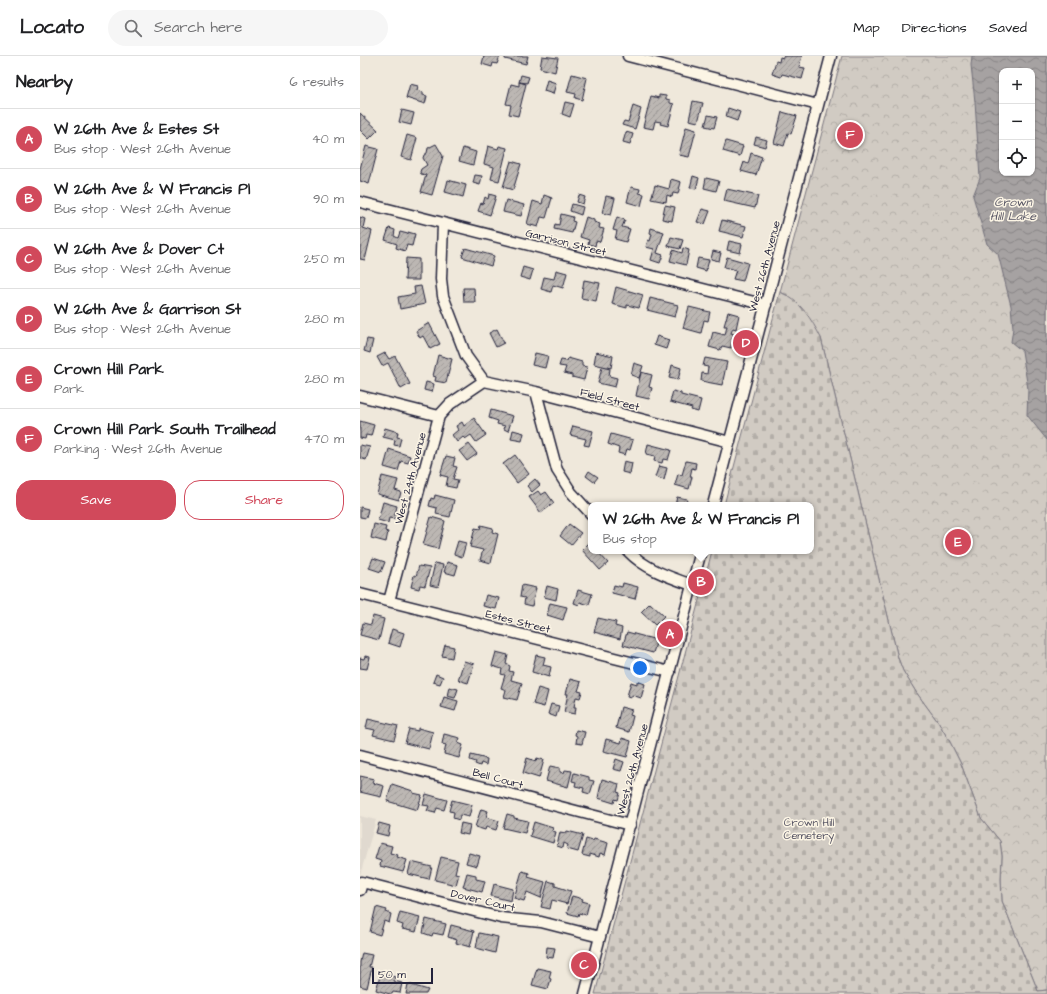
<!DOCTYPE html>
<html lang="en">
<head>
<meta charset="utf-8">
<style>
  :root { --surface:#fff; --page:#f6f6f6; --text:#202124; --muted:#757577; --line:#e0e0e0; --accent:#d1495b }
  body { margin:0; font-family:"Architects Daughter",sans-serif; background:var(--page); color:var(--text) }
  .controls { position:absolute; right:12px; top:12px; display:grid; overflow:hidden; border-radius:8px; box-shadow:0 1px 3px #0004 }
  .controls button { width:36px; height:36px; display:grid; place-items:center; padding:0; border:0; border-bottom:1px solid var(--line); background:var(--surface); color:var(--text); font:20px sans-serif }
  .scale { position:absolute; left:12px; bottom:10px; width:61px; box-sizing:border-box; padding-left:4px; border:2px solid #22223b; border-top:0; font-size:11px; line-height:14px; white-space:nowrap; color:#22223b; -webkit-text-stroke:3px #fcf5e5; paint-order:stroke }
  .you { position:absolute; left:280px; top:612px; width:14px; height:14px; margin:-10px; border:3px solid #fff; border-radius:50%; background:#1a73e8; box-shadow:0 0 0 6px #1a73e833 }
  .badge { display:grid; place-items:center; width:26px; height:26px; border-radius:50%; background:var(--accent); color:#fff; font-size:13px; font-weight:700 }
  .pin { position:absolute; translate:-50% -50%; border:2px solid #fff; box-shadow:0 1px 4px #0006 }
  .popup { position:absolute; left:228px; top:446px; width:226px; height:52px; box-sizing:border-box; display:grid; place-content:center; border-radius:8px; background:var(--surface); filter:drop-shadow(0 1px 3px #0005); font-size:13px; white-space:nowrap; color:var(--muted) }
  .popup b { font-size:15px; color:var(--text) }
  .popup::after { content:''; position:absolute; left:50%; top:100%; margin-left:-8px; border:8px solid transparent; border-top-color:var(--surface) }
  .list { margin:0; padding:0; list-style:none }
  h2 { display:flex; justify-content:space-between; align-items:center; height:52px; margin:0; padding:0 16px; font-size:17px }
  h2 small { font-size:13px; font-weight:400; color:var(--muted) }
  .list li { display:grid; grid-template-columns:26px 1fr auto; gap:12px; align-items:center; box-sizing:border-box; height:60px; padding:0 16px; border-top:1px solid var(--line) }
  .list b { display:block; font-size:15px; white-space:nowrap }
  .list p { margin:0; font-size:13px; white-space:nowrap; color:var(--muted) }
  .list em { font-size:13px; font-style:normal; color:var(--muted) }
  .actions { display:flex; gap:8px; padding:12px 16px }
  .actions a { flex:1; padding:9px 0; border:1px solid var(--accent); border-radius:16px; text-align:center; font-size:14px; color:var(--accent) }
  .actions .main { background:var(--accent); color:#fff }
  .icon { flex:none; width:22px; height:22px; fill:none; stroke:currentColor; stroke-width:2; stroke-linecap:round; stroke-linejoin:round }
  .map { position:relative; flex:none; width:687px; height:938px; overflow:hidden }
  header { display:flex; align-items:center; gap:24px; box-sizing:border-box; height:56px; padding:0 20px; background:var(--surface); border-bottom:1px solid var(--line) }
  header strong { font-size:19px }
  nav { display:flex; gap:22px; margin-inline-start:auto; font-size:14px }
  .search { width:280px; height:36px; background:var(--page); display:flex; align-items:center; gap:10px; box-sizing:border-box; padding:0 14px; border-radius:22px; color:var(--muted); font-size:15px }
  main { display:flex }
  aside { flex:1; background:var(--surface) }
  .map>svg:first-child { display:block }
  .built { fill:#e0d9cf }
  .forest { fill:url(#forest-crowns); stroke:#7a767f; fill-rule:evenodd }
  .cemetery { fill:url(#cemetery-stones); stroke:#7a767f }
  .water { fill:url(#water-waves); stroke:#716f79; fill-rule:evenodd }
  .building { fill:url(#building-hatch); stroke:#22223b }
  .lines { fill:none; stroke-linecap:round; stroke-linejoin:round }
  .minor-casing { stroke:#22223b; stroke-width:13 }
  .minor { stroke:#fcf5e5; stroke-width:10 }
  .labels { text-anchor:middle; stroke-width:3; stroke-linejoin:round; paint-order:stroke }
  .street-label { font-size:11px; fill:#22223b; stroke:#fcf5e5 }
  .park-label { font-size:11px; fill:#575564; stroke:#fcf5e5 }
  .water-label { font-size:12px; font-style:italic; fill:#575564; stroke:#fcf5e5 }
</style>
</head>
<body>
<header>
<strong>Locato</strong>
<div class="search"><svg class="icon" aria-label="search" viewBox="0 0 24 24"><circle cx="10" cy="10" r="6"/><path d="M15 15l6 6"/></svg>Search here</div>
<nav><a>Map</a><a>Directions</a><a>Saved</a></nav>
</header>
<main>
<aside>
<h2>Nearby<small>6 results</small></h2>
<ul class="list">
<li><span class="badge">A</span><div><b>W 26th Ave &amp; Estes St</b><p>Bus stop · West 26th Avenue</p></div><em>40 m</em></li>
<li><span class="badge">B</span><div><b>W 26th Ave &amp; W Francis Pl</b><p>Bus stop · West 26th Avenue</p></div><em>90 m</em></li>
<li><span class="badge">C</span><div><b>W 26th Ave &amp; Dover Ct</b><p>Bus stop · West 26th Avenue</p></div><em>250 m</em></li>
<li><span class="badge">D</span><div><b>W 26th Ave &amp; Garrison St</b><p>Bus stop · West 26th Avenue</p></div><em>280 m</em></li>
<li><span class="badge">E</span><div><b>Crown Hill Park</b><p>Park</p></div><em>280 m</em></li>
<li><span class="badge">F</span><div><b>Crown Hill Park South Trailhead</b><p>Parking · West 26th Avenue</p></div><em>470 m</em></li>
</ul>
<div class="actions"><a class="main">Save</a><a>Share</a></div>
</aside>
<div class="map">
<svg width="687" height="938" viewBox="0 0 687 938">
  <defs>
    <pattern id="forest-crowns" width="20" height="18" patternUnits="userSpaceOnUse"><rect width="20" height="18" fill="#d1cbc3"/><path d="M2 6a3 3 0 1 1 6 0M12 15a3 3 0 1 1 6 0" fill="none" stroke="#b3aea8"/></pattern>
    <pattern id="cemetery-stones" width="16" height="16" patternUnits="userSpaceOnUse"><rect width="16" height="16" fill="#d1cbc3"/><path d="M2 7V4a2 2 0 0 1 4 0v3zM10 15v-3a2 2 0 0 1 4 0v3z" fill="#b3aea8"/></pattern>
    <pattern id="water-waves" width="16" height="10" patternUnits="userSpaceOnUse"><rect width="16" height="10" fill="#a6a2a2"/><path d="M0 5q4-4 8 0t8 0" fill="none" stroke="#878485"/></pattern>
    <pattern id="building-hatch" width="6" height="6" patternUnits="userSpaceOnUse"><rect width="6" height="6" fill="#bcb7b3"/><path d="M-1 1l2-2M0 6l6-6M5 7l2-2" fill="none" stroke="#a19d9b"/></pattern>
  </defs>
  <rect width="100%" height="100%" fill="#efe8db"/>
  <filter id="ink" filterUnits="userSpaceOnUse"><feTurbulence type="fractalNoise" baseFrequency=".025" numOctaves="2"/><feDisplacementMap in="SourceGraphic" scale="8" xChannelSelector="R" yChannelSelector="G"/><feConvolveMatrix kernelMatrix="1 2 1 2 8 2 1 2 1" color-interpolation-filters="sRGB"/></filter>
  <g filter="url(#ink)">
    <path class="built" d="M0,760L16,764L0,819Z"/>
    <path class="forest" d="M482,0H687V934L678,935L642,845L641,823L642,800L640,785L621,762L601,708L590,686L578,666L556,636L543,615L538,602L461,282L427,239L420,236ZM642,15H672V117H642Z"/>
    <path class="cemetery" d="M420,236C440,244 452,264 461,282L538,602L543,615L556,636L578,666L590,686L601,708L621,762L640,785L642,800L641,823L642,845L678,935L687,934V938H235L352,495H451V449H364Z"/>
    <path class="water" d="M612,0H687V384L667,359L668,333L662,295L651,286L653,272L651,250L638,198L627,188L613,140L620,122L615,46L611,9ZM642,15H672V117H642Z"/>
    <path class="building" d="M124,0H140L137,8L133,7L132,11L122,8Z
      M145,0H168L166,8L145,3Z
      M182,0L198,2L195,16L180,12Z
      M423,0H442L439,11L445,12L442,23L422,18L421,21L412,18L416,5L419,6L420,1L423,2Z
      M212,18L227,22L222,44L215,42L216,38L207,36Z
      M161,19L169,21L167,27L159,26Z
      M187,24L196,27L193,38L184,35Z
      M159,26L166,28L158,60L149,58L151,49L146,48L151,28L159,30Z
      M50,28L58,30L57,34L63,36V39L67,40L65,48L46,42Z
      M299,39L306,40V43L310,44V47L314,48L308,70L300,68L301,66L295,65L293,73L283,71L291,40L299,42Z
      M333,45L343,47L338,66L329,64Z
      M205,46L214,48L210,61L202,58Z
      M273,50L281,53L275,73L262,69L264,65L268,66Z
      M368,52L380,56L377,65L366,61Z
      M42,54L54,57L51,69L39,66Z
      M422,56L437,60L431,78L428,77L424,90L414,87Z
      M0,57L18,74L9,83L0,74Z
      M348,59L357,61L354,72L345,70Z
      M326,71L336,74L329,101L319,99Z
      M266,76L273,78L270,88L263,86Z
      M47,79L57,82L51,104L41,101Z
      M396,81L407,84L405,91L394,88Z
      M366,85L383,90L380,100L363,95Z
      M76,88L83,100L72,139L61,136L66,119L61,118L60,116L61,113L67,109L63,102L64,99L67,97L68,92Z
      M6,90L18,93L9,128L0,125V113Z
      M128,90L138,93L139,90L147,92L139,125L131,123L134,111L124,108Z
      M103,92L116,96L113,109L99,105Z
      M391,97L402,101L396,119L381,115L384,106L388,108Z
      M151,105L161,108L153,134L143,131Z
      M115,119L122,120L120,129L113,127Z
      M333,120L339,122L336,133L330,132Z
      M346,122L359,125L356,135L344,132Z
      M311,123L321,126L318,138L313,137L312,141L307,139L306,146L291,143L295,129L309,133Z
      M88,124L106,129L103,141L85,136Z
      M271,131L280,133L279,137L284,138L281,150L267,146Z
      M367,133L398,140L395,152L364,145Z
      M129,138L136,140L130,159L118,155L121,147L123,148L125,141L128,143Z
      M184,139L192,142L186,162L181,161L178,171L167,168L173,145L182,148Z
      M219,139L225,141L223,148L217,146Z
      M246,140L255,142L251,159L242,157Z
      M146,144L164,149L161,160L143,156Z
      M212,148L223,151L221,159L210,155Z
      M305,149L315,151L312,165L302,163Z
      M342,153L350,155L345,168L337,166Z
      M201,158L213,161L212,165L215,166L212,177L194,173L195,168L199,169Z
      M0,161L5,163L3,172L12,175L5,204L0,203Z
      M226,161L234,164V166L240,168L239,172L244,173L240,186L236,185L235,190L228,188L229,184L220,181Z
      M257,161L265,164L262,171L270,173L266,186L255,183L257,175L253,174Z
      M362,164L386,170L383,181L359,175Z
      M29,172L35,174L34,180L38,182L40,176L48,178V176L55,178L52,190L47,189L45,195L36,192L37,188L25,184Z
      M291,172L304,176L297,197L303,199L300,207L291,204L294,193L286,191L288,184L290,185L292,178L290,177Z
      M311,181L323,184L320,193L308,190Z
      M369,185L382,188L380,197L367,194Z
      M105,192L134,200L131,210L102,201Z
      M323,192L329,194L326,209L310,205L313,194L322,197Z
      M353,195L361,197L359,205L351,203Z
      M367,201L388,207L383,225L373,223L376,214L364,211Z
      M46,202L59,203V224H45Z
      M338,202L349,204L346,215L336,212Z
      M163,211L173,214L170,224L160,221Z
      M196,214L207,217L203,232L193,229L191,236L181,233L184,221L194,223Z
      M224,224L240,227L236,245L221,242Z
      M61,230L65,248L40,253L38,241L55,238L54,231Z
      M256,231L283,239L279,252L267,249V252L252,248Z
      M103,232H114L115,246H104Z
      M290,242L318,249L315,261L287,254Z
      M329,251L350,256L348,265L344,264L341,277L323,272Z
      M368,256L379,259L376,273L373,272L371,277L374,278L371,292L362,290L360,294L349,291L353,276L365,279L367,270H364Z
      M69,267L80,288L70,293L63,280L60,282L56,275Z
      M137,273L144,287L136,291L129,277Z
      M297,280L309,284L306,293L294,289Z
      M7,283L13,284L10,297L4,295Z
      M236,296L253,300L251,312L234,308Z
      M25,297L29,303L35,300L50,328L41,333L28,307L22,310L17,301Z
      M175,297L188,300L185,312L172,309Z
      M78,299L92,303L86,327L75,325L76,321L73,320Z
      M208,302L222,306V310L227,311L224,324L212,321V319L204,317L206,311L199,310L201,304L207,305Z
      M345,302L367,306L362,329L341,325L342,317L347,318L348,311L343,310Z
      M274,307L283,310L279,322L271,319Z
      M312,309L321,312L318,324L309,322Z
      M242,311L250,313L249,320L257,322L255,331L238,327Z
      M281,316L292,319L289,331L292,332L289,343L276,340Z
      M66,326L74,328L72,336L64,334Z
      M313,335L321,337V339L341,344L338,356L331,354L332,352L310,346Z
      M131,354L153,360L148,375L144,373L145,370L137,368L138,365L129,362Z
      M114,362L126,379L116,386L111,379L105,383L103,381L97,386L92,379L98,374L96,370L102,366L104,370Z
      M0,365L14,369L11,380L6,379L5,383L0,382Z
      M213,370L233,375L229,390L224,389L226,383L210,379Z
      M25,372L38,376L37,381L41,382L39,390L34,389L35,384L23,381Z
      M153,374L164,377L162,385L151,383Z
      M251,378L273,384L270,394L267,393L265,399L258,397L259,392L248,388Z
      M109,388L117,398L107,405L99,395Z
      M288,388L311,394L308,404L303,403L302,407L294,405L295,400L286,398Z
      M0,389L10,391L6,404L0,402Z
      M29,393L50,400L48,407L41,405L38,415L24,411Z
      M155,399L169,418L157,427L143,408Z
      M86,400L95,402L93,410L97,411L93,423L98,424L96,432L86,430L88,421L80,419Z
      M264,405L272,407L270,418L262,416Z
      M326,405L336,407L335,413L332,412L330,421H332L329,433L315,429L318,418L322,419Z
      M299,410L307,412L304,424L295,421Z
      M229,415L238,421L234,426L226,420Z
      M22,420L38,424L35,434L41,436L39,444L17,438Z
      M175,423L180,429L172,436L167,430Z
      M178,435L181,439L186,436L194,447L181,457L169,441Z
      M75,439L94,444L90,461L76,458L77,452L69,450L71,442L74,443Z
      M317,441L327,443L326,449H315Z
      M23,446L37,450L34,463L29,462L28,467L18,464Z
      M0,451L8,453L6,462L0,461Z
      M71,461L85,465L78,493L63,489Z
      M14,468L26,471L25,475L28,476L26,486L11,482Z
      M209,468L221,477L211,489L200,480Z
      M121,469L133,472L132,476L138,478L131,507L120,504L123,494L110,491L115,472L120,473Z
      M98,485L106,487L102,501L94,498Z
      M231,485V495H237L248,507L240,514L222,494Z
      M13,502L25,506L21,516L9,512Z
      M87,506L98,509L95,519L84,516Z
      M75,507L83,509L78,531L70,529Z
      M59,510L70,512L65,530L60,529L59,533L51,531L54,519L56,520Z
      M263,527L278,531L275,543L252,537L254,529L262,531Z
      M162,529L176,532L172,550L164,548L165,542L160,541Z
      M187,530L198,533L196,544L184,541Z
      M218,534L232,538L229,549L220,546L219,549L214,547Z
      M126,539L139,542L136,553L123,550Z
      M190,547L207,551L203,564L187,559Z
      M290,547L304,560L295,569L281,556Z
      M13,560L24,563L19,584L0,579L3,567L11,569Z
      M238,562L256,566L255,570L262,572L260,583L234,576Z
      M32,573L44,577L40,591L28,587Z
      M267,576L297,584L293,597L263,589Z
      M85,589L94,591L92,602L82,600Z
      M136,596L148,599L146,608L150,610L149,615L153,616L151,624L162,627L157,644L144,641L146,634L141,632L145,619L141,618L142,613L132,610Z
      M176,599L185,601L183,609L191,611L189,621L172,616Z
      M5,600L10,601L7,613L0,612V602L4,603Z
      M104,605L114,608L108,627L98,624Z
      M76,618L83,621L80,628L73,626Z
      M210,623L221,626L218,635L222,636L220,642L216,641L214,651H216L215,658L204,656L208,638H206Z
      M277,625L285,628L281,642L272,639V641L267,640L271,626L277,628Z
      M89,631L98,633L95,642L87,640Z
      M178,632L188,635L184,651L173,648Z
      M84,641L98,645L95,655L81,651Z
      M191,648L199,650L196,661L188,658Z
      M261,651L272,654L270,659L273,660L269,676L256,672Z
      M8,663L38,670L34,684L13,679L15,674L6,672Z
      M58,672L73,676L69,693L45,687L49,673L58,675Z
      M216,674L225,676L222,688L216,687L217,680L215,679Z
      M84,678L100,682L98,687L103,689L99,702L84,698L86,689L82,688Z
      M262,682L271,685L267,701L243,695L246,683L261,687Z
      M111,699L127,703L126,709L121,707L120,710L115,708L116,706L110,704Z
      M167,702L176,705L177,702L184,704L179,722L163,717Z
      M256,703L264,706L261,715L253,713Z
      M190,710L200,712V716L204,717L205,714L212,715L208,731L186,725Z
      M214,717L229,721V724L234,725L230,738L223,736L224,732L215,730L216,726L212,725Z
      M0,720L14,723L13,727L24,730L21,741L0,736Z
      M242,723L259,728L257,736L260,737L258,744L255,743L254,747L238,742Z
      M32,728L53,735V737L62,739L57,754L27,745Z
      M66,738L87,744L84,754L77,752L75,757L67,755L69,750L63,749Z
      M92,744L112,749L109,761L100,759L99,764L93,762L94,756L89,755Z
      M121,753L128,755L126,761L139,765L136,774L126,771L125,774L115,771Z
      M147,758L154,760V762L168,765L165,777L143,772Z
      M174,766L193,772L192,775L196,776L193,787L170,780Z
      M19,767L30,770L28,780L16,777Z
      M101,767L110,769L108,779L99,777Z
      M207,775L223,779L218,796L207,793L208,789L204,787L203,792L197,790L200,776L206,777Z
      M226,783L233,785L234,783L248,787L245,799L240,797L239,801L230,798V801L222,799Z
      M20,787L32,790L30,797L38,799L37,801L47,804L43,816L20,810L21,805L15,803Z
      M109,797L120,800L117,810L106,807Z
      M81,801L98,805L95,817L99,818L96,829L75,824Z
      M51,806L72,811L69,823L48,818Z
      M162,815L169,817L168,821L185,826L181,842L167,836L164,845L154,842Z
      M107,817L116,819V823L125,825L122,836L103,831Z
      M188,825L195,827V830L211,835L207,848L192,844L190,853L181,851Z
      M134,828L153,833L151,845L131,840Z
      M212,840L223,843L222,845L229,847L226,859L219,857L218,860L207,857Z
      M16,851L27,854L26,856L31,858L29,867L24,865L20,879L10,876Z
      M40,856L60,861L56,876L42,873L43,869L37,867Z
      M66,863L86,868L83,879L73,877L72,880L63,877Z
      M91,869L114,875L110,891L96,887L97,884L88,881Z
      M119,877L138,881L135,897L116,892Z
      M187,891L195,892L193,902L186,901Z
      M2,897L12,899L9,911H12L7,932L0,930V906Z
      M177,912L191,915L189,922L191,923L188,933L172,929Z
      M21,917L35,921L34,925L42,927L40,937L33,936L32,938H30L16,934Z
      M48,928L68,934L66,938H46Z"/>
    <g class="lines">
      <g class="minor-casing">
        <path id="minor" d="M268,0L458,49
          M0,146L406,249
          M83,168L81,223L83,240L106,300L124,325
          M124,325L176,336L370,386
          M176,336L197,414L211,436L231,458
          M0,340L79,360
          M353,449L471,0
          M268,495C285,513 309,521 332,529
          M0,538L310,616
          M29,545L79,360L90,348L124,325
          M0,699L270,769
          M0,834L2,826L141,862L181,866L240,881
          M225,938L341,495"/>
      </g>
      <use href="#minor" class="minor"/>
    </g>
  </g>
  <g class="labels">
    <g class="street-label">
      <text transform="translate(206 186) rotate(14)" y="4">Garrison Street</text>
      <text transform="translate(404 210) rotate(-75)" y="4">West 26th Avenue</text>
      <text transform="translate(250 343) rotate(15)" y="4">Field Street</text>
      <text transform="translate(50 422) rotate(-75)" y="4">West 24th Avenue</text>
      <text transform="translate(158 565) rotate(14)" y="4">Estes Street</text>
      <text transform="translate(272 713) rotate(-75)" y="4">West 26th Avenue</text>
      <text transform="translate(138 722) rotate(15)" y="4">Bell Court</text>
      <text transform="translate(123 844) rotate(13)" y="4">Dover Court</text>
    </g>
    <g class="park-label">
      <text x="449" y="770">Crown Hill<tspan x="449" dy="13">Cemetery</tspan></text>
    </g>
    <g class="water-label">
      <text x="653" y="150">Crown<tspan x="653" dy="14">Hill Lake</tspan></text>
    </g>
  </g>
</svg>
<div class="controls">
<button>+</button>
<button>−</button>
<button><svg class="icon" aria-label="locate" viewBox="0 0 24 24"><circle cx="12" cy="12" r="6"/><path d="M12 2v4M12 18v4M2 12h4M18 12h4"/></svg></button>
</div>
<div class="scale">50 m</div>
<div class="you"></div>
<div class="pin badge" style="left:310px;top:578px">A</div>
<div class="pin badge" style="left:341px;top:526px">B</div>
<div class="popup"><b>W 26th Ave &amp; W Francis Pl</b>Bus stop</div>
<div class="pin badge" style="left:224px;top:909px">C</div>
<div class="pin badge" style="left:386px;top:287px">D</div>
<div class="pin badge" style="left:598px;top:486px">E</div>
<div class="pin badge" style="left:490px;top:79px">F</div>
</div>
</main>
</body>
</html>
